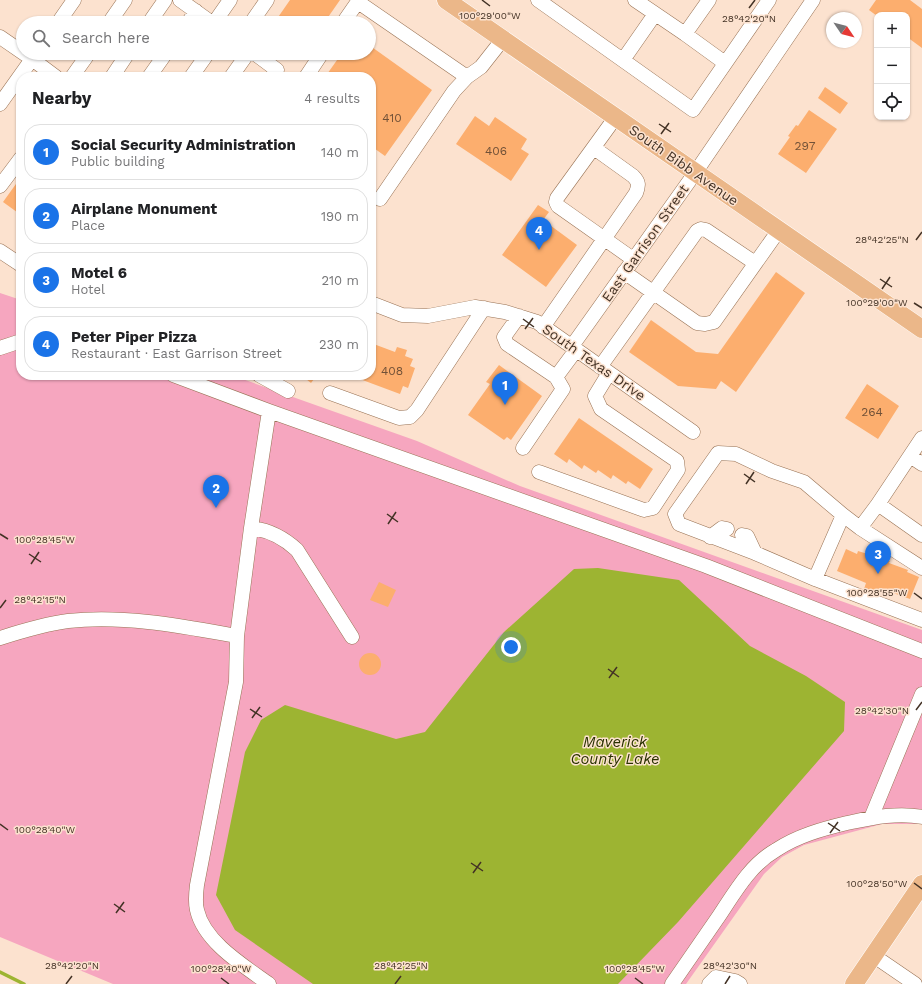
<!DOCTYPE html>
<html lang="en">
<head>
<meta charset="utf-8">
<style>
  :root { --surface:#fff; --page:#f2f2f2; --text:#202124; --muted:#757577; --line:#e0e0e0; --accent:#1a73e8 }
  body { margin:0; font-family:"Work Sans",sans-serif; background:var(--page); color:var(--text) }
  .controls { position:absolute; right:12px; top:12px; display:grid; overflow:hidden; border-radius:8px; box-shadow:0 1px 3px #0004 }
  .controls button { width:36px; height:36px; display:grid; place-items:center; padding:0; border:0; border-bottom:1px solid var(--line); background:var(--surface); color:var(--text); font:20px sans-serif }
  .compass { position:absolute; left:826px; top:12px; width:36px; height:36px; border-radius:50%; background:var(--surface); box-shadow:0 1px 3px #0004; rotate:125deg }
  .you { position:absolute; left:511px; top:647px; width:14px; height:14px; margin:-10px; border:3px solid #fff; border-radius:50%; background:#1a73e8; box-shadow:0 0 0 6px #1a73e833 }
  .badge { display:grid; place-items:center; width:26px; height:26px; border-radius:50%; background:var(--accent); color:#fff; font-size:13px; font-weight:700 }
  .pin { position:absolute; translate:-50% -33px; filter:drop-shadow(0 1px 2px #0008) }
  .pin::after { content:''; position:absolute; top:21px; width:14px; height:12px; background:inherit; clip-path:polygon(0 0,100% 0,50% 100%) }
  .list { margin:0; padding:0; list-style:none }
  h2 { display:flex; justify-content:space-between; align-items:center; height:52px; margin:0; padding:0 16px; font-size:17px }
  h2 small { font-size:13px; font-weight:400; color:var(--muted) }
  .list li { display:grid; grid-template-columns:26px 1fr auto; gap:12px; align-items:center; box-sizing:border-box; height:56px; margin:0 8px 8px; padding:0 8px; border:1px solid var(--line); border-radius:16px }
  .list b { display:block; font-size:15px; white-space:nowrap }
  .list p { margin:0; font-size:13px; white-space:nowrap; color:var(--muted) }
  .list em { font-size:13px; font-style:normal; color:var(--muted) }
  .icon { flex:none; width:22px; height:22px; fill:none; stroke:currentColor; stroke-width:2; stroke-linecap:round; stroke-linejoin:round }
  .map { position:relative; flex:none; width:922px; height:984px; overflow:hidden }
  .search { position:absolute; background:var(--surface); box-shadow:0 1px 3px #0004; left:16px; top:16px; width:360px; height:44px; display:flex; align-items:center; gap:10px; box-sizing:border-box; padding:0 14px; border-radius:22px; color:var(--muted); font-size:15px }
  .panel { position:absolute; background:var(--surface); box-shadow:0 1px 3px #0004; left:16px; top:72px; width:360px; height:308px; border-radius:16px }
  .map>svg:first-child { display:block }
  .green { fill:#f6a6bf }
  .water { fill:#9db432 }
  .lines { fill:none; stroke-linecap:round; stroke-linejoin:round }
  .stream { stroke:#9db432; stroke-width:3.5 }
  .building { fill:#fcae6e }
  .minor-casing { stroke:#987254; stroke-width:15 }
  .major-casing { stroke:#fff; stroke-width:19 }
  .minor { stroke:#fff; stroke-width:14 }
  .major { stroke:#ebb789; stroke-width:18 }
  .ticks { fill:none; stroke:#433225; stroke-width:1.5 }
  .labels { text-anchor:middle; stroke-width:3; stroke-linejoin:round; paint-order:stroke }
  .number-label { font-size:12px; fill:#715137 }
  .street-label { font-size:14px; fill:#433225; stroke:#fce2cf }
  .water-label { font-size:15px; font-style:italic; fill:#293100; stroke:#fce2cf }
  .ticks-label { font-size:10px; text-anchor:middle; fill:#433225; stroke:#fce2cf; stroke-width:3; stroke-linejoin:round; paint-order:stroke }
</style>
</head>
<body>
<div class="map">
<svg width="922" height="984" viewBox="0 0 922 984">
  <rect width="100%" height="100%" fill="#fce2cf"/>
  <path class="green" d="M0,293L21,300V375H231L417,441L520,486L922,630V824H882L804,845L782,857L764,874L686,984H113L0,937Z"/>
  <path class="water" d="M598,568L679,580L750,646L806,676L845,702L844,731L678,922L618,984H313L235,930L216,895L245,752L261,720L285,705L396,739L425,732L504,632L574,569Z"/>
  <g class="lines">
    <path class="stream" d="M0,972L24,984"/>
  </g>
  <path class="building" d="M290,0H340L324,23H274Z
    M876,0H910L922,9V48L907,37V15L877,16L869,10Z
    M369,45L432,90L385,156L371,146V77H325L342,53H369Z
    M825,87L848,103L840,114L818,98Z
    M809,110L837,129L806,173L778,154L790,137L788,136L796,125L798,126Z
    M475,116L489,126L495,117L527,139L521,149L529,154L511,181L456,144Z
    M21,177V215L3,202Z
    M538,205L549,212L543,220L577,245L546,287L502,255Z
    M776,272L805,293L736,392L721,381L716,389L678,386L629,352L651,320L696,352L718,354Z
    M371,343L395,352L397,347L407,350L405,356L413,359L410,366L415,368L408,388L403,386L400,394L349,375H371Z
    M499,365L542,396L511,440L507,437L504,440L468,415L490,384L486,382Z
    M301,375H317L311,383Z
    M867,384L899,406L878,439L845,418Z
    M579,418L653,469L640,489L628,481L626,484L613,475L611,479L598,470L596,473L584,465L582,469L569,459L567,463L554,454Z
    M846,549L857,554L858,551L890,561L889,563L908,570L907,572L919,577L910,599L879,588L877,594L864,589L866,583L837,571Z
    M379,582L396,590L388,607L370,600Z
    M359 664a11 11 0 1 1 22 0a11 11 0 1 1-22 0Z"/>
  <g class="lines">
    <g class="minor-casing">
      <path id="minor" d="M180,0L212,23
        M538,0L693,110L769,0
        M635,0L685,34L709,0
        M358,2L467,77
        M58,23L74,0
        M109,23L125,0
        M149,23L165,0
        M188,23L196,11
        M214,23L230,0
        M251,23L267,0
        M343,23L359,0
        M685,34L725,63
        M0,37L32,59L0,104
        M37,53L32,59L56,77
        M254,53L277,70L272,77
        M623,60L655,14
        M72,77L89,53
        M112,77L128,53
        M149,77L166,53
        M191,77L208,53
        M231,77L248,53
        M306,77L322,53
        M615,118L557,198L556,202L558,206L633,259
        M0,186L21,158
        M380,199L454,91L467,77L481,67L503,39
        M0,251L21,265
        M624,272L697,323L705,324L714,322L779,230
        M371,303L402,315L428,316L475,307L505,312L537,322L693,432
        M519,316L504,337L507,344L556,377
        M543,327L636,193C639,185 639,182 633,176L594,148
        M572,346L695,173L813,0
        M0,348L21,341
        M600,367L697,231L701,229L706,230L755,263
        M173,375L269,411L706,566L922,651
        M259,375L288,391
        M330,393L399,418L410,417L417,410L484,308
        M269,411L251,528L237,636L236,682L197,885C196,893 195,902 197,910C204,942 244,966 269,984
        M922,438L878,504L922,535
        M523,448L563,389L556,377L576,350
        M910,456L922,464
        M539,472L644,510L653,508L678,470L677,461L601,409L595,396L609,373
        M251,528C269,530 284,538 297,550L352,637
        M860,528L878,504
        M742,535L747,536L755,553
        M710,537L722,528L727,529
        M922,568L860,528L843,515L815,579L922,620
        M815,579L755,553L679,524L675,514L718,453L736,454L772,471L804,482L843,515
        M0,638C22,631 45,624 68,621C125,615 181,626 237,636
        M871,818L922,694
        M874,956L915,984
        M672,984C688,961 703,939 719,916C735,892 750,865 776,850C797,836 822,829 847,823C871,818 897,812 922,817
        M709,984L716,977L735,981L740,984"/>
    </g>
    <g class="major-casing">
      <path id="major" d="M446,0L922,329
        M854,984L922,884"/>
    </g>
    <use href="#minor" class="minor"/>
    <use href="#major" class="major"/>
  </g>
  <path class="ticks" d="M482,0L490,6M749,8L755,0M659,124L671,132M661,134L669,123M916,240L922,232M880,279L892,287M882,289L890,277M914,303L922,308M523,319L534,327M525,329L533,318M744,474L755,482M746,484L754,472M387,514L398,522M388,524L396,512M0,534L8,539M29,554L41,562M31,564L39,552M914,593L922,599M0,608L6,600M608,669L619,677M609,678L617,667M250,709L262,717M916,710L922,702M252,718L260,707M828,823L840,831M0,824L8,830M830,833L838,822M471,863L483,871M473,873L481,862M914,883L922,889M114,904L125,912M116,913L124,902M221,978L229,984M635,978L643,984M66,984L72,976M395,984L401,976M725,984L730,976"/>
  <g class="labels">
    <g class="number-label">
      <text x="392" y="122">410</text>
      <text x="805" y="150">297</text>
      <text x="496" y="155">406</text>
      <text x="392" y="375">408</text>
      <text x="872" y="416">264</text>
    </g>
    <g class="street-label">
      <text transform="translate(684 165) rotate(35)" y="5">South Bibb Avenue</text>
      <text transform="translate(645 243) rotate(-55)" y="5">East Garrison Street</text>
      <text transform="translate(594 362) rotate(35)" y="5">South Texas Drive</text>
    </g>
    <g class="water-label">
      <text x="615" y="747">Maverick<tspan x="615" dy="17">County Lake</tspan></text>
    </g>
  </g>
  <g class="ticks-label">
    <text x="490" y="19">100°29'00"W</text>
    <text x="749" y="22">28°42'20"N</text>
    <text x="882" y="243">28°42'25"N</text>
    <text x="877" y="306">100°29'00"W</text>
    <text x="45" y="543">100°28'45"W</text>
    <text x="877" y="596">100°28'55"W</text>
    <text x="40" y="603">28°42'15"N</text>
    <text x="882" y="714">28°42'30"N</text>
    <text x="45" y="833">100°28'40"W</text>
    <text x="877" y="887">100°28'50"W</text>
    <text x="72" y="969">28°42'20"N</text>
    <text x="401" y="969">28°42'25"N</text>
    <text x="730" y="969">28°42'30"N</text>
    <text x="221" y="972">100°28'40"W</text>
    <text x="635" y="972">100°28'45"W</text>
  </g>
</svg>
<div class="controls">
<button>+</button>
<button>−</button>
<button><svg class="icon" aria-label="locate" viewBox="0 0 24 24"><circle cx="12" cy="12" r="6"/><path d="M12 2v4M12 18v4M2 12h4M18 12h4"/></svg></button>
</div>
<svg class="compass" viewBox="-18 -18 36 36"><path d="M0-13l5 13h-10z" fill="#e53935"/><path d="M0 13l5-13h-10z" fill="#757577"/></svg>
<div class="you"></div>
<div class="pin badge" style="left:505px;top:405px">1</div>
<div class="pin badge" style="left:216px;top:508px">2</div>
<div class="pin badge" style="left:878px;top:574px">3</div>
<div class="pin badge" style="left:539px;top:250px">4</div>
<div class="search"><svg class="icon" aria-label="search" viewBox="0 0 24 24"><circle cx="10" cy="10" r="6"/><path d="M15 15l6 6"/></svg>Search here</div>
<section class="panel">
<h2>Nearby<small>4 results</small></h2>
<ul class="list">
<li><span class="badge">1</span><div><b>Social Security Administration</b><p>Public building</p></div><em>140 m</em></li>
<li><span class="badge">2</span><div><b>Airplane Monument</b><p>Place</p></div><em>190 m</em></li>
<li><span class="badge">3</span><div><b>Motel 6</b><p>Hotel</p></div><em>210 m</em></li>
<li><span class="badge">4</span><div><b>Peter Piper Pizza</b><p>Restaurant · East Garrison Street</p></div><em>230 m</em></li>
</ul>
</section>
</div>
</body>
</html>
